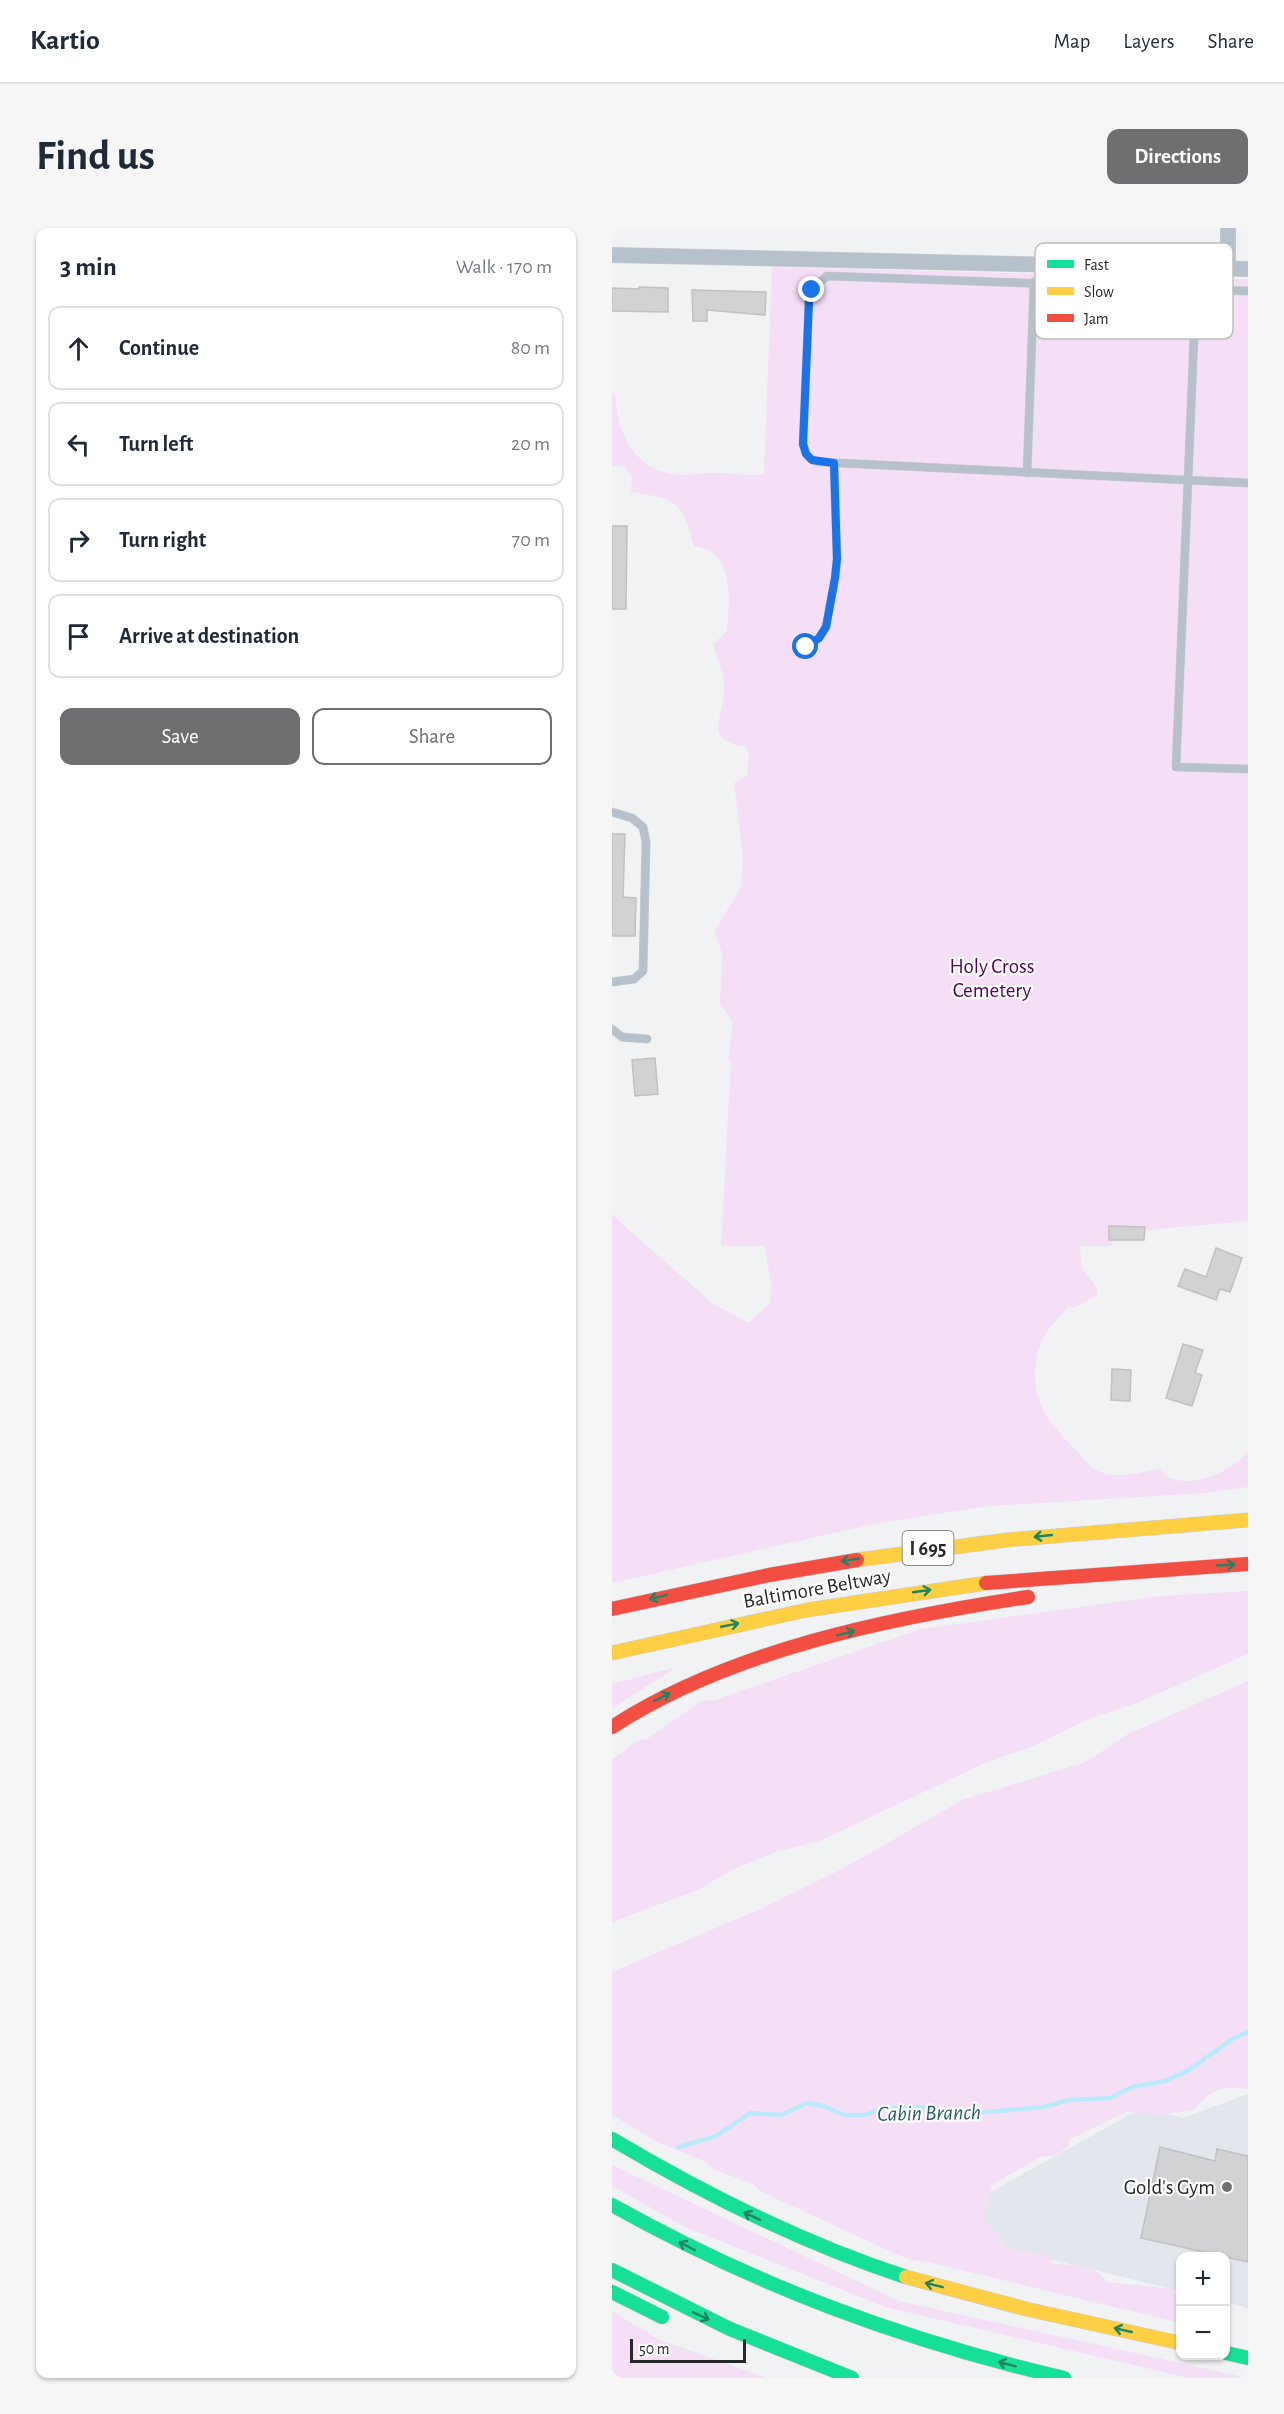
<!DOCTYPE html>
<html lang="en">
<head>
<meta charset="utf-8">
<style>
  :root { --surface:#fff; --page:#f6f6f7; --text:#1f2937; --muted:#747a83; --line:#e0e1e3; --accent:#6e6f71 }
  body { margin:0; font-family:"Alegreya Sans",sans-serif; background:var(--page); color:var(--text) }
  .controls { position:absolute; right:18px; bottom:18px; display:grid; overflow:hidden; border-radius:12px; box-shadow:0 2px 4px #0004 }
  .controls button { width:54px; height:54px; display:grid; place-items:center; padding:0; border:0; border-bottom:2px solid var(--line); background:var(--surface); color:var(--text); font:30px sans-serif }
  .scale { position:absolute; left:18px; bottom:15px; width:116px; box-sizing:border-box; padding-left:6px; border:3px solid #28282a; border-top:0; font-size:16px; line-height:21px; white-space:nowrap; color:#28282a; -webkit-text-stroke:4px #fefffe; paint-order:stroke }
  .stop { position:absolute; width:18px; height:18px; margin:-14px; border:4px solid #1a73e8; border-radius:50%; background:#fff }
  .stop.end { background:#1a73e8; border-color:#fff; box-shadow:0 2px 6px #0008 }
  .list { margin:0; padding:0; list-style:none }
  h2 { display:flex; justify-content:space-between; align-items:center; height:78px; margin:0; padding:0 24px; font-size:26px }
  h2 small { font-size:20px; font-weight:400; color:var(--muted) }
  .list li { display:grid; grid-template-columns:39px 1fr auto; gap:18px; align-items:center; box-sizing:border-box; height:84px; margin:0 12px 12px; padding:0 12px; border:2px solid var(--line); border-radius:12px }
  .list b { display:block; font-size:22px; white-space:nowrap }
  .list em { font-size:20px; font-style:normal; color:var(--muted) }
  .actions { display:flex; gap:12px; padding:18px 24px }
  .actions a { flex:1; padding:14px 0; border:2px solid var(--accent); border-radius:12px; text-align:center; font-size:21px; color:var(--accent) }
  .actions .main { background:var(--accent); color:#fff }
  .icon { flex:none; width:33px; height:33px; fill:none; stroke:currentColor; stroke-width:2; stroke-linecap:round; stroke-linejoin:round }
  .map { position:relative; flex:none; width:636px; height:2150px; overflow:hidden; border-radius:12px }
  header { display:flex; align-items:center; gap:36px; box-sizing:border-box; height:84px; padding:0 30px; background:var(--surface); border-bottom:2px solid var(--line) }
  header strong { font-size:28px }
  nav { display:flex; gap:33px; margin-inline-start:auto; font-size:21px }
  .intro { display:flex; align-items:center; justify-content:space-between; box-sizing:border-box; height:144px; padding:0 36px }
  h1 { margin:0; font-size:42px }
  .button { padding:15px 27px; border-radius:12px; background:var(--accent); color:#fff; font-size:21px; font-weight:700 }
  main { display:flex; gap:36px; padding:0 36px }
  aside { flex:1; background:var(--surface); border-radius:12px; box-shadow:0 2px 4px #0004 }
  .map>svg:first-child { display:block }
  .built { fill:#e4e6ee }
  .green { fill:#f5dff7 }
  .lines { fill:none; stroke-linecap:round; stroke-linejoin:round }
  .stream { stroke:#b9eafc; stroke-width:4.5 }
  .building { fill:#d1d2d3; stroke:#c1c0c2; stroke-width:1.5 }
  .lane-casing { stroke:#cececf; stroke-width:9 }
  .street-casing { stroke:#cececf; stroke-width:16 }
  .fast-casing { stroke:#cececf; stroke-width:15 }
  .slow-casing { stroke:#cececf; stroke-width:15 }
  .jam-casing { stroke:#cececf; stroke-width:15 }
  .lane { stroke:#b7c1cb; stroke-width:8 }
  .street { stroke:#b7c1cb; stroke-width:15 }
  .fast { stroke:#16e098; stroke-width:14 }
  .slow { stroke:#ffcf43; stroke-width:14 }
  .jam { stroke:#f24e42; stroke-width:14 }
  .oneway { stroke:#1f8461 }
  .route { stroke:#1a73e8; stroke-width:8 }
  .poi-dot { fill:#6e6f71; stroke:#fefffe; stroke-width:2 }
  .labels { text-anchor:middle; stroke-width:4.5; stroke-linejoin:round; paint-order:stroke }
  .shield { fill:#fefffe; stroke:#68686a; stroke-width:1.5 }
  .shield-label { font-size:20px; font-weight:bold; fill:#28282a }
  .park-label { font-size:21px; fill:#5a0060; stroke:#fefffe }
  .street-label { font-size:21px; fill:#28282a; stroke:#fefffe }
  .poi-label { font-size:21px; fill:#28282a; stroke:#fefffe; text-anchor:end }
  .water-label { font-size:22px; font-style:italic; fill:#285d6f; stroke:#fefffe }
  .key { fill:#fefffe; stroke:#bebebe; stroke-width:1.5 }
  .key-label { font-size:16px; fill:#28282a }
</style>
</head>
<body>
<header>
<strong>Kartio</strong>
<nav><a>Map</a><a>Layers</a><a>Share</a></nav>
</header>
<div class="intro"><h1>Find us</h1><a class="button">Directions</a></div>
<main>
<aside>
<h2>3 min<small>Walk · 170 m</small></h2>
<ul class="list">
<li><svg class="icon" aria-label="ahead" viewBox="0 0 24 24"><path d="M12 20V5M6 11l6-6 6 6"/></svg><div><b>Continue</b></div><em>80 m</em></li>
<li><svg class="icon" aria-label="left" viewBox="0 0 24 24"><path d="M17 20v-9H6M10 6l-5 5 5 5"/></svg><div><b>Turn left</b></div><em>20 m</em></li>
<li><svg class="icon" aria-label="right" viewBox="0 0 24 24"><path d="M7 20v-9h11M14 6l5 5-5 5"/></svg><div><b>Turn right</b></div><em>70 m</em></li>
<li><svg class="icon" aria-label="arrive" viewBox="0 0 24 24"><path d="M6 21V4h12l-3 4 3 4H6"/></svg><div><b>Arrive at destination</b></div></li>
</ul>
<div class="actions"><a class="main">Save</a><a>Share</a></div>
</aside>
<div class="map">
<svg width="636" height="2150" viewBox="0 0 636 2150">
  <rect width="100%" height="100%" fill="#f1f2f4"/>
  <path class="built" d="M636,1866V2080L614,2074V2028H568V2063L347,2009L346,1982L530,1880L571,1890Z"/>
  <path class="green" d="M160,39L636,51V993L502,1005L500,1018H468L470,1041L485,1060V1067L463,1080L456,1079C443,1094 428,1108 425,1129C417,1172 436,1194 464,1222C470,1228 477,1238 484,1242C501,1252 529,1245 547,1240C550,1243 554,1248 558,1250C584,1260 620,1243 636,1223V1259L593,1265L377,1278L262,1296L0,1355V987L100,1075L137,1095L158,1075L159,1057L153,1018H109L119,833L116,832L121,795L108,776L110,725L102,703L129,660L131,629L122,555L135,548L137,526L134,519C90,511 111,494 112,462C113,448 105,430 101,416L115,403C117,379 122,342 100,324C96,321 87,319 82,318C70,272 64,271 19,264L20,248L11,238H0V165L3,166C5,208 25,247 73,247C84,247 95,244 106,245C122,245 136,249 152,246Z
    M636,1363V1426L527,1474L477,1491L421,1518L373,1535L210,1612L161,1625L124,1640L86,1662L0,1694V1532L26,1512L35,1511L89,1473L103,1472L309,1401L548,1368Z
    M64,1439L0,1481V1456Z
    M636,1453V1861C609,1858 600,1860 582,1882L549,1887L514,1884L457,1912L456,1919L444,1927L428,1929L380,1957L372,1989C394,2022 395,2023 434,2026L441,2036C459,2037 485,2037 495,2054L561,2061L568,2076V2095L316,2034L297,2032L150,1964L141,1956L103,1942L94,1934L45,1914L0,1887V1744L153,1679L232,1640L350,1572L474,1534L516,1506Z
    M0,1937L287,2073L636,2150H577L273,2079L73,1999L0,1958Z
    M0,2083L46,2111L155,2150H0Z"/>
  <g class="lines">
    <path class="stream" d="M66,1919L104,1908L138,1885L169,1887L195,1875L211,1878L232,1887H253L271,1880L308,1879L342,1887L431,1879L457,1872L498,1870L520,1859L553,1853L577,1842L622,1810L636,1804"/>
  </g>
  <path class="building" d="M27,59L56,60V84L0,83V60L27,61Z
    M80,62L154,64L153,87L95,82V93H81Z
    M0,298H15L14,381H0Z
    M0,606H13L11,669L24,670L23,708H0Z
    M43,830L46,866L23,868L20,832Z
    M497,998L533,999L532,1012H497Z
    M604,1020L630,1030L618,1064L608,1061L604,1072L566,1058L573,1041L594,1049Z
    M571,1116L591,1122L583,1145L590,1147L580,1178L554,1170Z
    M500,1141L519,1142L518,1173L499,1172Z
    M548,1919L603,1933L605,1921L636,1928V2034L529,2010Z"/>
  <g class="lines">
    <g class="lane-casing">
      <path id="lane" d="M584,61L564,539L636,541
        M636,63L215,48L199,62L197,72L191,216C194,226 196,232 207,234L636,255
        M415,245L422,54
        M194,419L207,410L214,399L223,350L225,331L222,235
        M0,584L20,590L31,599L34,614L31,743L22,751L0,754
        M0,801L10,809L35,811"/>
    </g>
    <g class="street-casing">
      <path id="street" d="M0,27L636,41
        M616,41V0"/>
    </g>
    <g class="fast-casing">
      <path id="fast" d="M0,1911C94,1967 190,2015 294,2049
        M0,1977C145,2058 290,2112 452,2150
        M0,2042L118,2101L240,2150
        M0,2064L50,2089
        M614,2125L636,2130"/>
    </g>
    <g class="slow-casing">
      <path id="slow" d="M245,1332L395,1312L636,1292
        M0,1425L195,1382L374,1355
        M294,2049L414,2081L568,2115"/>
    </g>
    <g class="jam-casing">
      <path id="jam" d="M374,1355L636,1336
        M0,1381L157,1347L245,1332
        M0,1499C119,1422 277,1390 416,1369"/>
    </g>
    <use href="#lane" class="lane"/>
    <use href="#street" class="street"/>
    <use href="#fast" class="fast"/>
    <use href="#slow" class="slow"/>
    <use href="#jam" class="jam"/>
  </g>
  <defs><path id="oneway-shaft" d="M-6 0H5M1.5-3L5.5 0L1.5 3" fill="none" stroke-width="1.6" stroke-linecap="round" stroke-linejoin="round" transform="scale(1.5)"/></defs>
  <g class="oneway">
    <use href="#oneway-shaft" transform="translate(431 1308) rotate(174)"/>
    <use href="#oneway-shaft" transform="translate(238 1332) rotate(171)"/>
    <use href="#oneway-shaft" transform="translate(614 1337) rotate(-3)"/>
    <use href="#oneway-shaft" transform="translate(310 1363) rotate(-8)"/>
    <use href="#oneway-shaft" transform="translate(46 1369) rotate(166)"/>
    <use href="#oneway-shaft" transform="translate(118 1397) rotate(-11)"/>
    <use href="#oneway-shaft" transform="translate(234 1405) rotate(-15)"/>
    <use href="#oneway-shaft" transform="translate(50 1469) rotate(-27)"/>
    <use href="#oneway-shaft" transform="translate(140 1988) rotate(-155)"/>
    <use href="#oneway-shaft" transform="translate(75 2018) rotate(-152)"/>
    <use href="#oneway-shaft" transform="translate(322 2057) rotate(-166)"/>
    <use href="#oneway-shaft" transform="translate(89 2088) rotate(25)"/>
    <use href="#oneway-shaft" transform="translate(511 2102) rotate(-167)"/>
    <use href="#oneway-shaft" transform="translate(395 2136) rotate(-165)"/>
  </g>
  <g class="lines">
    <path class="route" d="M194,419L207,410L214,399L223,350L225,331L222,235L200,232L194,226L191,216L197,72L200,62"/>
  </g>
  <circle class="poi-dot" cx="615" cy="1959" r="6"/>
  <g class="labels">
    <rect class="shield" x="290.5" y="1303" width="51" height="34" rx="4.5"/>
    <g class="shield-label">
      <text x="316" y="1327">I 695</text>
    </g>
    <g class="park-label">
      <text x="380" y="745">Holy Cross<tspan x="380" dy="24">Cemetery</tspan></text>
    </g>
    <g class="street-label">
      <text transform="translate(205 1360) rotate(-10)" y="7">Baltimore Beltway</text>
    </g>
    <g class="poi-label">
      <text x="603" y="1966">Gold's Gym</text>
    </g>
    <g class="water-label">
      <text transform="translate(317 1884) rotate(-1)" y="8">Cabin Branch</text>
    </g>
  </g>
  <rect x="423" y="15" width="198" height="96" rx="9" class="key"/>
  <rect x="435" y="32" width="27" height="8" fill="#16e098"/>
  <rect x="435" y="59" width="27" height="8" fill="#ffcf43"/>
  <rect x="435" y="86" width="27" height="8" fill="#f24e42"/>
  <g class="key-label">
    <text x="472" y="42">Fast</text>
    <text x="472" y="69">Slow</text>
    <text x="472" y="96">Jam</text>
  </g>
</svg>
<div class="controls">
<button>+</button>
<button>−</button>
</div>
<div class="scale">50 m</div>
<div class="stop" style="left:194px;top:419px"></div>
<div class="stop end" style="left:200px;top:62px"></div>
</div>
</main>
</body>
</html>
